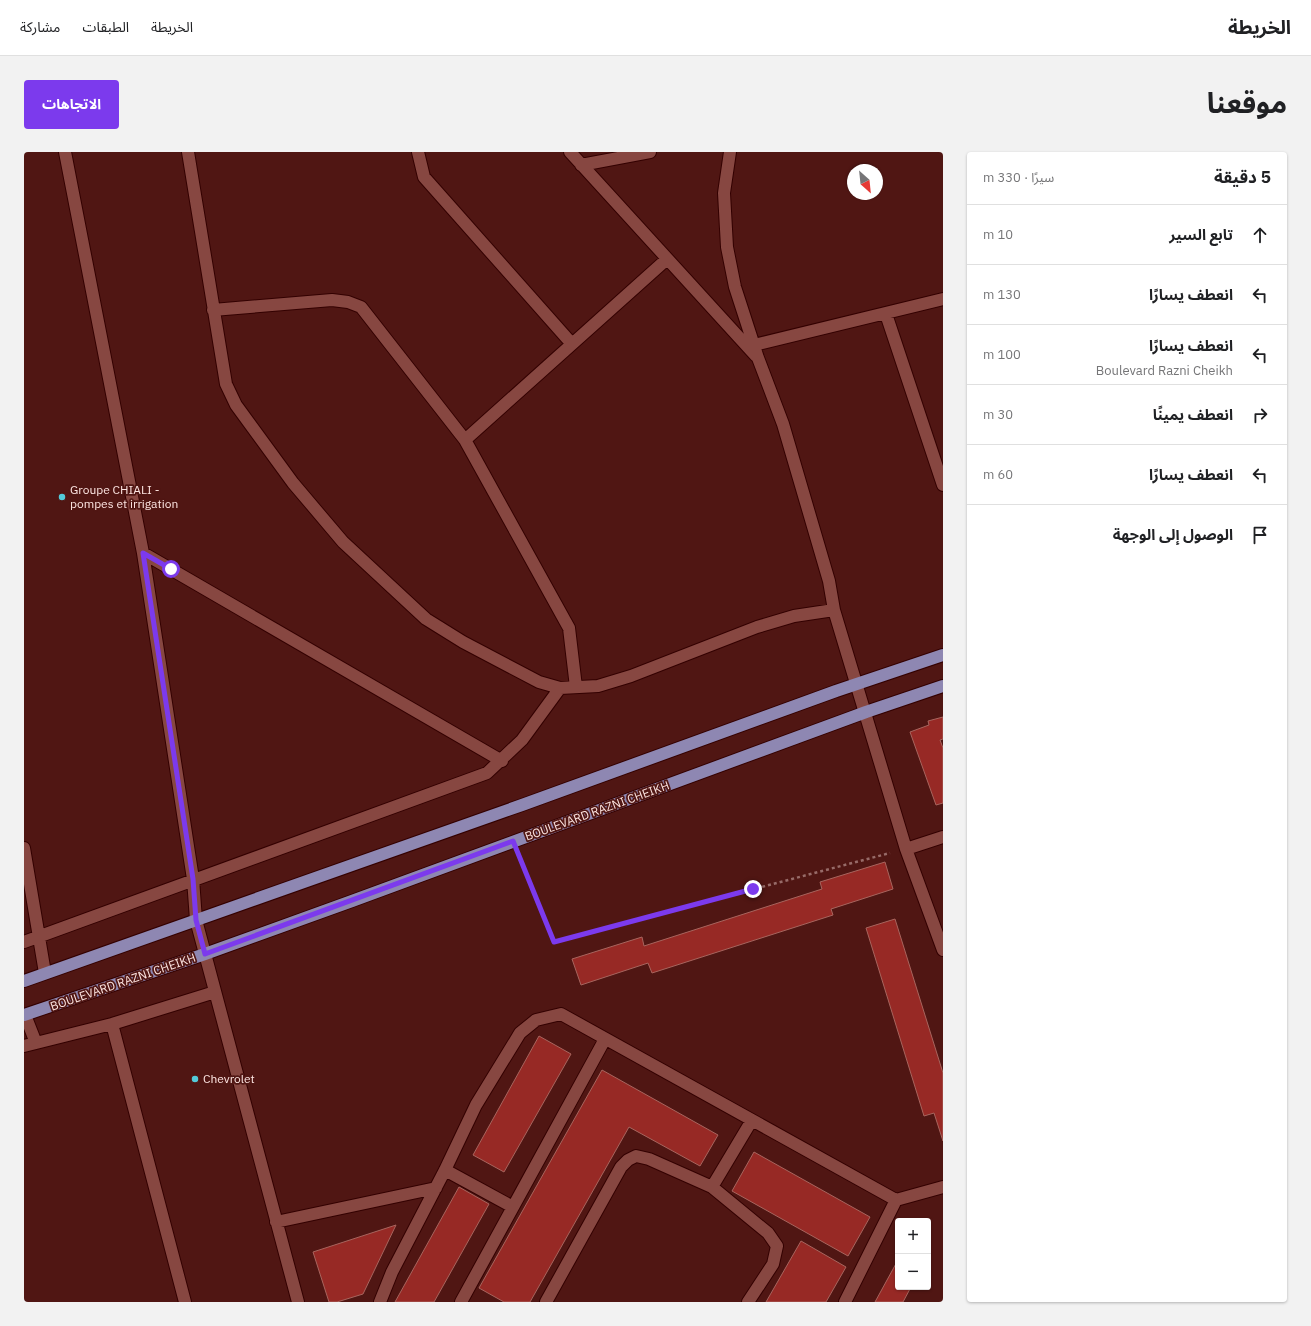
<!DOCTYPE html>
<html lang="ar">
<head>
<meta charset="utf-8">
<style>
  :root { --surface:#fff; --page:#f2f2f2; --text:#202124; --muted:#757577; --line:#e0e0e0; --accent:#7c3aed }
  body { margin:0; font-family:"IBM Plex Sans","Noto Sans Arabic",sans-serif; background:var(--page); color:var(--text); direction:rtl }
  .controls { position:absolute; right:12px; bottom:12px; display:grid; overflow:hidden; border-radius:4px; box-shadow:0 1px 3px #0004 }
  .controls button { width:36px; height:36px; display:grid; place-items:center; padding:0; border:0; border-bottom:1px solid var(--line); background:var(--surface); color:var(--text); font:20px sans-serif }
  .compass { position:absolute; left:823px; top:12px; width:36px; height:36px; border-radius:50%; background:var(--surface); box-shadow:0 1px 3px #0004; rotate:153deg }
  .stop { position:absolute; width:12px; height:12px; margin:-9px; border:3px solid #7c3aed; border-radius:50%; background:#fff }
  .stop.end { background:#7c3aed; border-color:#fff; box-shadow:0 1px 4px #0008 }
  .list { margin:0; padding:0; list-style:none }
  h2 { display:flex; justify-content:space-between; align-items:center; height:52px; margin:0; padding:0 16px; font-size:17px }
  h2 small { font-size:13px; font-weight:400; color:var(--muted) }
  .list li { display:grid; grid-template-columns:26px 1fr auto; gap:12px; align-items:center; box-sizing:border-box; height:60px; padding:0 16px; border-top:1px solid var(--line) }
  .list b { display:block; font-size:15px; white-space:nowrap }
  .list p { margin:0; font-size:13px; white-space:nowrap; color:var(--muted) }
  .list em { font-size:13px; font-style:normal; color:var(--muted) }
  .icon { flex:none; width:22px; height:22px; fill:none; stroke:currentColor; stroke-width:2; stroke-linecap:round; stroke-linejoin:round }
  .map { position:relative; flex:none; width:919px; height:1150px; overflow:hidden; direction:ltr; border-radius:4px }
  header { display:flex; align-items:center; gap:24px; box-sizing:border-box; height:56px; padding:0 20px; background:var(--surface); border-bottom:1px solid var(--line) }
  header strong { font-size:19px }
  nav { display:flex; gap:22px; margin-inline-start:auto; font-size:14px }
  .intro { display:flex; align-items:center; justify-content:space-between; box-sizing:border-box; height:96px; padding:0 24px }
  h1 { margin:0; font-size:28px }
  .button { padding:10px 18px; border-radius:4px; background:var(--accent); color:#fff; font-size:14px; font-weight:700 }
  main { display:flex; gap:24px; padding:0 24px }
  aside { flex:1; background:var(--surface); border-radius:4px; box-shadow:0 1px 3px #0004 }
  .map>svg:first-child { display:block }
  .building { fill:#972925; stroke:#a8655e }
  .lines { fill:none; stroke-linecap:round; stroke-linejoin:round }
  .minor-casing { stroke:#300; stroke-width:14 }
  .major-casing { stroke:#300; stroke-width:14 }
  .path { stroke:#976b68; stroke-width:2.5; stroke-dasharray:3 3; stroke-linecap:butt }
  .minor { stroke:#874741; stroke-width:12 }
  .major { stroke:#8e87b2; stroke-width:12 }
  .route { stroke:#7c3aed; stroke-width:5 }
  .poi-dot { fill:#53cbda; stroke:#501613; stroke-width:1.5 }
  .labels { text-anchor:middle; stroke-width:3.5; stroke-linejoin:round; paint-order:stroke }
  .poi-label { font-size:12px; fill:#fde5e2; stroke:#501613; text-anchor:start }
  .street-label { font-size:12px; fill:#fde5e2; stroke:#501613 }
</style>
</head>
<body>
<header>
<strong>الخريطة</strong>
<nav><a>الخريطة</a><a>الطبقات</a><a>مشاركة</a></nav>
</header>
<div class="intro"><h1>موقعنا</h1><a class="button">الاتجاهات</a></div>
<main>
<aside>
<h2>5 دقيقة<small>سيرًا · 330 m</small></h2>
<ul class="list">
<li><svg class="icon" aria-label="ahead" viewBox="0 0 24 24"><path d="M12 20V5M6 11l6-6 6 6"/></svg><div><b>تابع السير</b></div><em>10 m</em></li>
<li><svg class="icon" aria-label="left" viewBox="0 0 24 24"><path d="M17 20v-9H6M10 6l-5 5 5 5"/></svg><div><b>انعطف يسارًا</b></div><em>130 m</em></li>
<li><svg class="icon" aria-label="left" viewBox="0 0 24 24"><path d="M17 20v-9H6M10 6l-5 5 5 5"/></svg><div><b>انعطف يسارًا</b><p>Boulevard Razni Cheikh</p></div><em>100 m</em></li>
<li><svg class="icon" aria-label="right" viewBox="0 0 24 24"><path d="M7 20v-9h11M14 6l5 5-5 5"/></svg><div><b>انعطف يمينًا</b></div><em>30 m</em></li>
<li><svg class="icon" aria-label="left" viewBox="0 0 24 24"><path d="M17 20v-9H6M10 6l-5 5 5 5"/></svg><div><b>انعطف يسارًا</b></div><em>60 m</em></li>
<li><svg class="icon" aria-label="arrive" viewBox="0 0 24 24"><path d="M6 21V4h12l-3 4 3 4H6"/></svg><div><b>الوصول إلى الوجهة</b></div></li>
</ul>
</aside>
<div class="map">
<svg width="919" height="1150" viewBox="0 0 919 1150">
  <rect width="100%" height="100%" fill="#501613"/>
  <path class="building" d="M919,565V587L916,588L919,596V651L912,653L886,580L905,573L904,569Z
    M861,710L869,737L807,757L809,763L628,821L624,811L557,833L548,807L618,785L620,794L798,737L796,730Z
    M871,767L919,921V989L910,961L900,964L842,776Z
    M515,884L547,902L480,1020L449,1003Z
    M578,918L694,983L676,1014L605,975L506,1150H480L455,1136Z
    M730,1000L846,1065L824,1104L708,1039Z
    M435,1035L465,1052L410,1150H371Z
    M372,1073L339,1142L313,1150H305L289,1100Z
    M777,1089L822,1115L802,1150H742Z
    M874,1108V1135H887L879,1150H851Z"/>
  <g class="lines">
    <g class="minor-casing">
      <path id="minor" d="M41,0L119,401L169,727L172,768L274,1150
        M164,0L202,232L212,253L269,331L319,390L402,467L439,490L515,530L536,536L574,534L607,524L733,475L770,464L810,458L882,697L919,798
        M394,0L400,25L548,192
        M546,0L732,204
        M706,0L700,41L703,95L711,135L734,206L759,272L805,429L810,458
        M557,13L626,0
        M189,158L308,148L324,150L337,155L441,288L643,107
        M862,162L919,333
        M730,193L919,147
        M441,288L545,476L552,535
        M119,401L478,609
        M0,696L21,821
        M882,697L919,685
        M0,790L463,621L498,588L536,536
        M1,863L12,891L88,872L191,840
        M88,872L161,1150
        M0,894L12,891
        M421,1018L489,1055
        M688,1035L728,968
        M252,1070L412,1036
        M356,1150L368,1120L421,1018L452,953L496,881L512,868L537,862L872,1048L919,1035
        M437,1150L581,887
        M522,1150L597,1015L604,1008L612,1004L625,1007L688,1035L744,1081L753,1094L749,1112L724,1150
        M821,1150L872,1048"/>
    </g>
    <g class="major-casing">
      <path id="major" d="M0,829L498,653L812,539L919,503
        M0,863L181,802L328,749L842,560L919,534"/>
    </g>
    <path class="path" d="M496,706L530,790L866,701"/>
    <use href="#minor" class="minor"/>
    <use href="#major" class="major"/>
  </g>
  <g class="lines">
    <path class="route" d="M147,417L119,401L169,727L172,768L181,802L489,689L530,790L729,737"/>
  </g>
  <g class="poi-dot">
    <circle cx="38" cy="345" r="4"/>
    <circle cx="171" cy="927" r="4"/>
  </g>
  <g class="labels">
    <g class="poi-label">
      <text x="46" y="342">Groupe CHIALI -<tspan x="46" dy="14">pompes et irrigation</tspan></text>
      <text x="179" y="931">Chevrolet</text>
    </g>
    <g class="street-label">
      <text transform="translate(573 659) rotate(-20)" y="4">BOULEVARD RAZNI CHEIKH</text>
      <text transform="translate(99 830) rotate(-19)" y="4">BOULEVARD RAZNI CHEIKH</text>
    </g>
  </g>
</svg>
<div class="controls">
<button>+</button>
<button>−</button>
</div>
<svg class="compass" viewBox="-18 -18 36 36"><path d="M0-13l5 13h-10z" fill="#e53935"/><path d="M0 13l5-13h-10z" fill="#757577"/></svg>
<div class="stop" style="left:147px;top:417px"></div>
<div class="stop end" style="left:729px;top:737px"></div>
</div>
</main>
</body>
</html>
